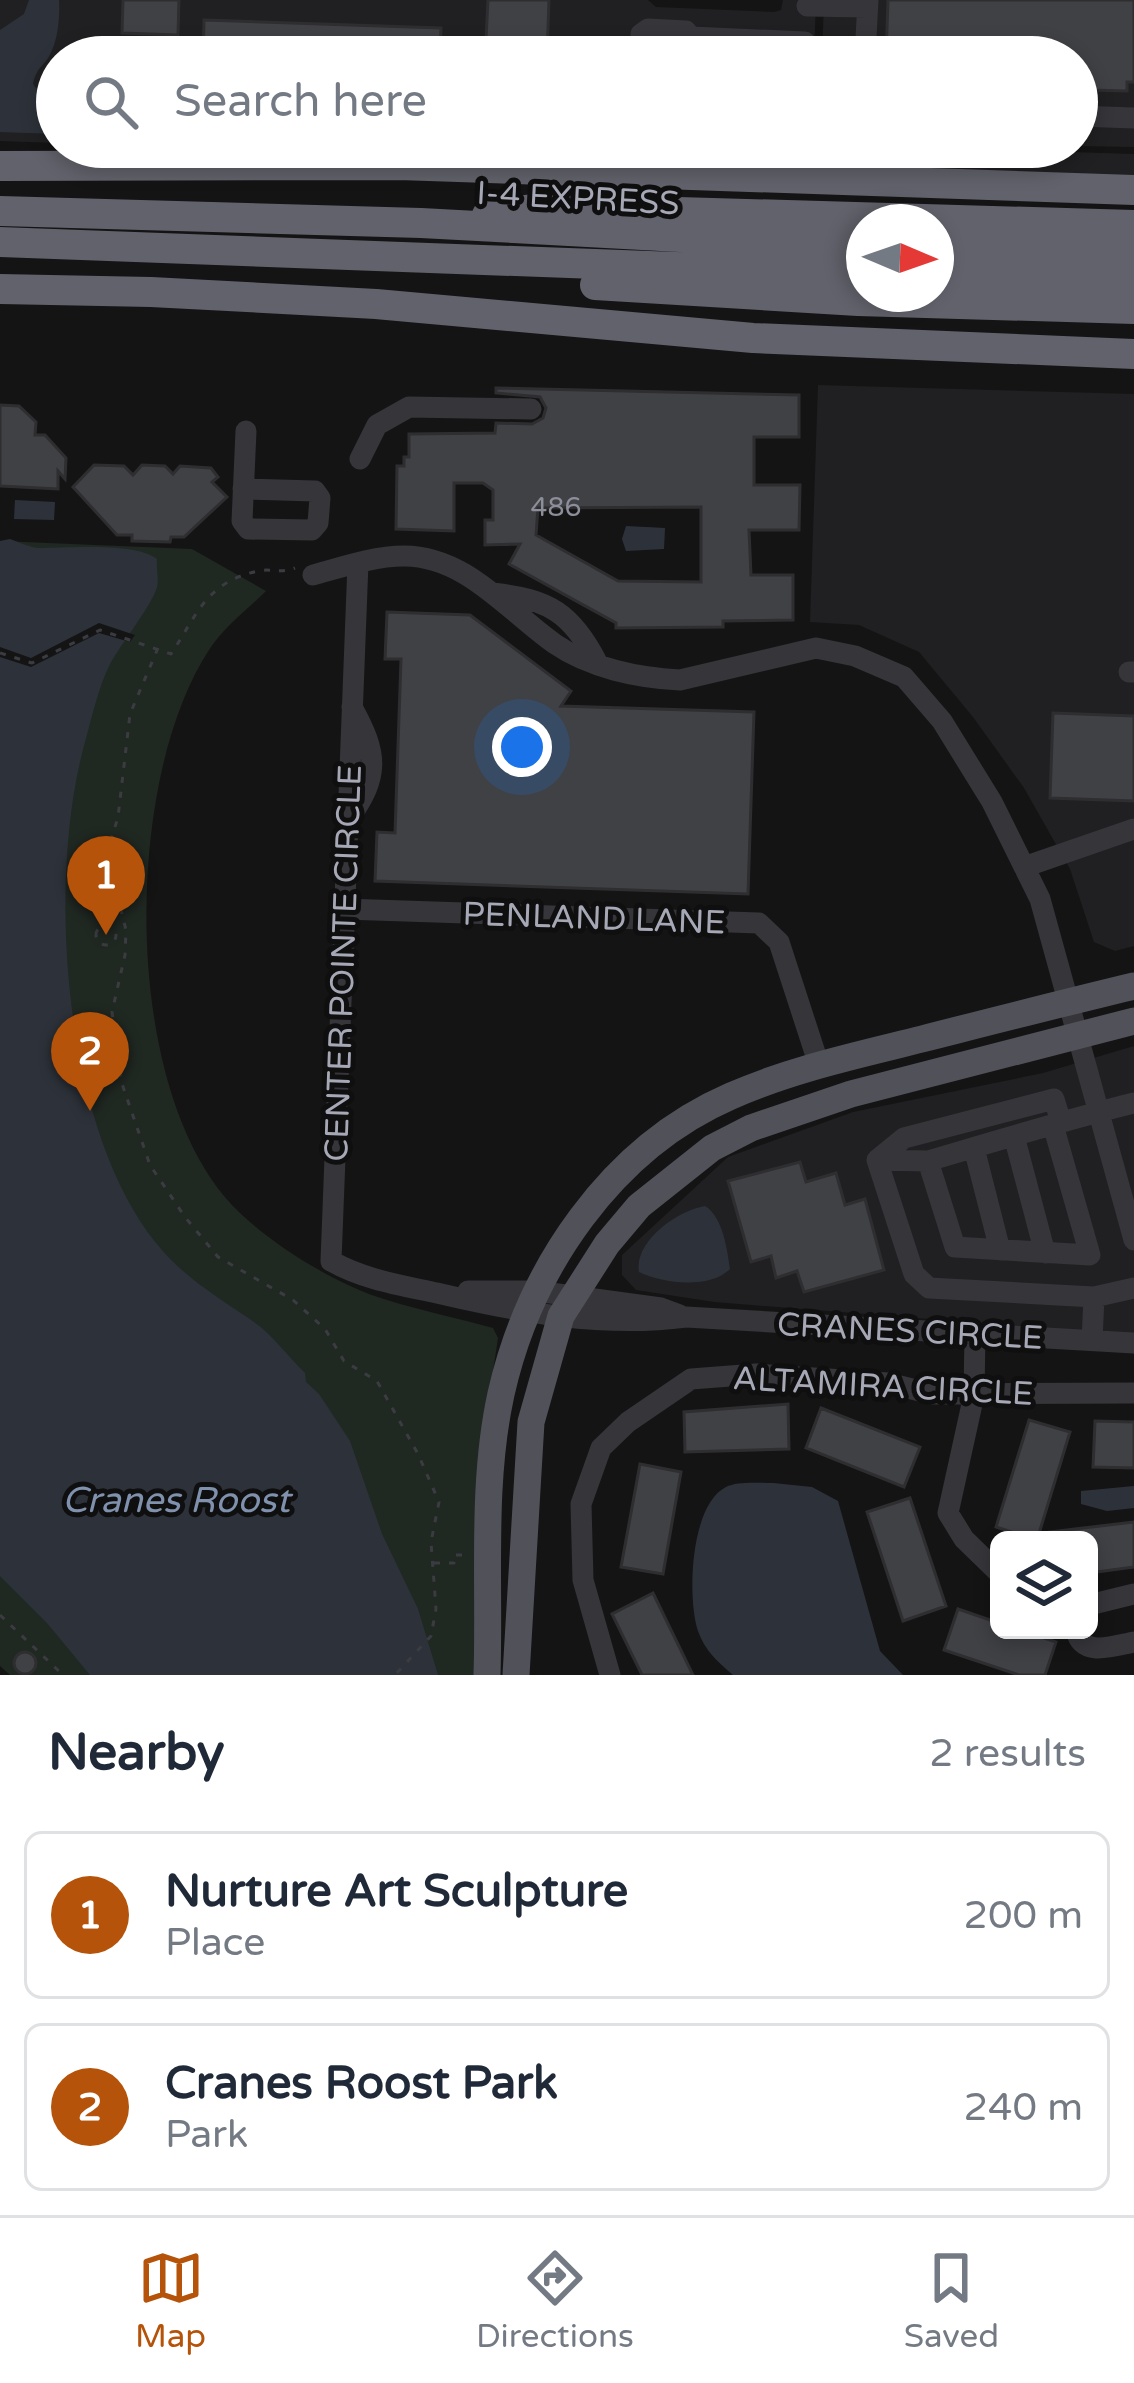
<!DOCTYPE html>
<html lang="en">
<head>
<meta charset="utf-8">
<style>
  :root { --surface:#fff; --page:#f2f2f3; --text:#1f2937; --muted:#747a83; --line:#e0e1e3; --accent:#b45309 }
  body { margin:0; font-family:"Varela Round",sans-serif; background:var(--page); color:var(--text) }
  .controls { position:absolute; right:36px; bottom:36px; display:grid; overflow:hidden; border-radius:18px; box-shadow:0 6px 18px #0003 }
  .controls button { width:108px; height:108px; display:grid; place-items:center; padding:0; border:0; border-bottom:3px solid var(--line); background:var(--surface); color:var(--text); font:60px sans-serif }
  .compass { position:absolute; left:846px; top:204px; width:108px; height:108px; border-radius:50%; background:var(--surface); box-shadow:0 6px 18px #0003; rotate:92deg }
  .you { position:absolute; left:522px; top:747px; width:42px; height:42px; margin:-30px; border:9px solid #fff; border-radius:50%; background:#1a73e8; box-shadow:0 0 0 18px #1a73e833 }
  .badge { display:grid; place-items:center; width:78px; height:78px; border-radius:50%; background:var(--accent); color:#fff; font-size:39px; font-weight:700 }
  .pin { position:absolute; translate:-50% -99px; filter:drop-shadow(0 3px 6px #0008) }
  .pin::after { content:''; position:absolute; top:63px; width:42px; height:36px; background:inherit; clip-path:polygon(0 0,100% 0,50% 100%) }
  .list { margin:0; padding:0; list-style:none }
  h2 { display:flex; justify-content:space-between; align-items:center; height:156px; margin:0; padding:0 48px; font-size:51px }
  h2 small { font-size:39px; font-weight:400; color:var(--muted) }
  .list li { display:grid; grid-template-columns:78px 1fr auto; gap:36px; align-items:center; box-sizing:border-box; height:168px; margin:0 24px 24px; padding:0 24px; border:3px solid var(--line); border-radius:18px }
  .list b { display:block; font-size:45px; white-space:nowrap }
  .list p { margin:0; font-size:39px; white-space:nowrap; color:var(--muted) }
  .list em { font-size:39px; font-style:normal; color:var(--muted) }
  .icon { flex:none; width:66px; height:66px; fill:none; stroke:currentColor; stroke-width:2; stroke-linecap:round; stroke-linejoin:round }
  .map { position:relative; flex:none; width:1134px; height:1675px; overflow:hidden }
  .search { position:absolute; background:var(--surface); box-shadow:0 6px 18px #0003; left:36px; right:36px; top:36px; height:132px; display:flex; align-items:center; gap:30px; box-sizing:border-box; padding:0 42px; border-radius:66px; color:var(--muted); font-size:45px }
  .sheet { height:540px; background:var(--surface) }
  nav { display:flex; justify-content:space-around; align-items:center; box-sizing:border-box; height:168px; border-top:3px solid var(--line); background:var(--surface); font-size:33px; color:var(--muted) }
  nav a { display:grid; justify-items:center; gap:6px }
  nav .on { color:var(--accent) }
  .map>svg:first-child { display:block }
  .built { fill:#202022 }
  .green { fill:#202822 }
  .water { fill:#2d323a }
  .pier { fill:#141415 }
  .building { fill:#404145; stroke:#2e2e31; stroke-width:3; fill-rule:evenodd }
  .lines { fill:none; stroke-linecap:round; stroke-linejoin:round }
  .path { stroke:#3b3c41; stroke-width:3; stroke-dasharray:6 9; stroke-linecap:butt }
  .minor { stroke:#35353a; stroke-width:21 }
  .major { stroke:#515259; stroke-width:27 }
  .highway { stroke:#61626b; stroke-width:30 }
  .labels { text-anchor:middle; stroke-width:10; stroke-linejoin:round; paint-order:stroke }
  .number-label { font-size:27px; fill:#8c8e99 }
  .street-label { font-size:33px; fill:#a6a8b5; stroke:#0f0f10 }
  .water-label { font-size:36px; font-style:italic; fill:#7f91ad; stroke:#0f0f10 }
</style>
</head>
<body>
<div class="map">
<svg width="1134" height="1675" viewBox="0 0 1134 1675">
  <rect width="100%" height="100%" fill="#141415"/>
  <path class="built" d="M0,0H648L656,7L774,12L781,10L783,0H816L814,57H57V143L0,141Z
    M824,0H1134V147L1077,146V57H822Z
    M182,147H911L1134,154V177Z
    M818,385L1134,394V946L1115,951L1094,942L1070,869L1024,788L973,717L919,652L859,625L810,622Z
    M1134,1046V1335L714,1302L636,1290L622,1275V1255L728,1157L853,1112L1043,1073Z"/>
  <path class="green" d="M0,541L192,549L266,591C248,609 223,628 209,650C123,781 121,1087 232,1205C268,1243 338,1286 387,1300C422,1311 458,1318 493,1328L498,1338L485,1425L474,1675H10L0,1666Z"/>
  <path class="water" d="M29,0H59C60,14 58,38 52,50C46,66 37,65 33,84L41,95L57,97V134L0,132V30L24,14Z
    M15,500L55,502L54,520L14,519Z
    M626,526L665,528L664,549L626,551L622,539Z
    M10,539C19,542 28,547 38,548C67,548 136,542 157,559C156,567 159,579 157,587C152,605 121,644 110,664C98,688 92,717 85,742C46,881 63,1128 156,1243C184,1278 218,1297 254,1322C273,1335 288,1357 305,1373L306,1382L319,1394L350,1441L382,1534L418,1609L438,1675H90L47,1623L0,1576V541Z
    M705,1206C723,1217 727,1249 730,1269C710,1289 664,1284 639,1272C634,1242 676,1211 705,1206Z
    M773,1483L812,1487L838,1501L880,1651L903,1675H733C717,1661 705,1651 698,1631C687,1598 690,1505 726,1487C737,1481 759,1483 773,1483Z
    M1134,1486V1508L1107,1511L1081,1504V1491Z"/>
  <path class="pier" d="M99,623L135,635L130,642L99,633L31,667L0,657V647L31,658Z"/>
  <path class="building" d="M123,0H179L178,35L122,33Z
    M488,0H549L547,57H485Z
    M888,0H1134V82H1127V91L1089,90V80H1077V57H886Z
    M204,20L441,28L440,57H203Z
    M496,388L799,395V437H754V485H800L799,530H749L751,575H793V620L723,621V627L616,628V623L509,564L520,544L485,545V520H493V490L483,483H454V531L396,529L397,466H404V457H409V434L495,433L496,423L532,424L543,418L546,408L540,397L496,393ZM701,507V582L618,581L536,535L538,508Z
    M0,405L19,406L36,422L35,435H45L66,458L65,479L58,471V489L0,486Z
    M94,465L124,466L133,475L142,465L165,466L173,474L180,466L211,468L218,477L212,482L227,497L184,537H171L170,542L132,541V535H117L73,487Z
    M387,612L470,615L571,691L561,706L754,712L748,894L375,881L377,832L395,833L401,659H385Z
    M1053,713L1134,716V801L1050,798Z
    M800,1162L806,1182L836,1173L845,1205L865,1199L884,1270L804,1292L797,1271L776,1278L771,1256L751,1262L728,1181Z
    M788,1404L789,1449L685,1452L684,1412Z
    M821,1408L920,1447L904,1487L806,1448Z
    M1029,1420L1070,1432L1037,1540L996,1527Z
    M1095,1421L1134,1422V1468L1093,1467Z
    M640,1464L681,1472L663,1574L621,1567Z
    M910,1498L946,1606L903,1621L867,1512Z
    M1134,1522V1567L1089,1573V1540H1050L1049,1532Z
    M653,1593L693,1675H642L612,1614Z
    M958,1609L999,1623V1630H1020L1056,1642L1045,1675H1019L944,1650Z
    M14 1663a11 11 0 1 1 22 0a11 11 0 1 1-22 0Z"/>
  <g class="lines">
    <path class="path" d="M158,648L130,714L118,817L107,854L126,930L125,955L112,1012L121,1081L150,1165L185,1217L218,1257L293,1300L325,1329L344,1361L377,1381L418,1454L439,1502L431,1542L436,1609L431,1636L395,1675
      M0,653L32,663L100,630L171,654C197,615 206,582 258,571C271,568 280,574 295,568
      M96 935a10 10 0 1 1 20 0a10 10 0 1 1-20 0Z
      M434,1563H454V1555H463
      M0,1615L63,1675"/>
    <path class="minor" d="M807,6L867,7
      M691,37L805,42
      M640,57L641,34L648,29L686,31L691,37L690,57
      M865,57L868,0
      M1077,116L1134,118
      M360,459L377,425L409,407L531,409
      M243,489L315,491L320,498L318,523L312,530L248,529L242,521L246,431
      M358,563L331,1261C365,1280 400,1285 437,1293C518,1312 602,1328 686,1317L1134,1343
      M313,575C342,567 374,556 404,556C466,556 508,611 555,644C590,668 638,678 680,680L816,648L855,656L904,677L942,721L992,802L1040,899L1134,1240
      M492,593C549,599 572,613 598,664
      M1129,672H1134
      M348,820C380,776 378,754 352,707
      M1024,867L1134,829
      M344,909L759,923L779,942L819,1065
      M1053,1125L1090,1255L955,1247L928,1161C996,1141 1065,1120 1134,1103
      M1014,1136L1045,1253
      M974,1148L1000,1250
      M877,1160L904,1138L1054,1099L1061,1122
      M928,1161L877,1160L914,1274L929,1288L1094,1297
      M468,1291H536L661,1308L680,1315
      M975,1333L974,1395L948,1513L964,1539L999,1573
      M1092,1341L1094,1297L1134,1288
      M1089,1605L1134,1594
      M1076,1630C1082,1658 1113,1646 1134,1642
      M610,1675L583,1580L581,1504L601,1448L628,1422L691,1379L756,1374L888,1383L932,1394L1134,1393"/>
    <path class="major" d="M487,1675C490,1583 481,1485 501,1394C529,1269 611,1148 731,1096C792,1069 858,1055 922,1039C993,1021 1063,1003 1134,986
      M516,1675L531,1422L561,1316L607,1244L639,1206L712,1148L751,1128L851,1094L1134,1021"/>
    <path class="highway" d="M0,166L399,165L1134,190
      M0,211L421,223L864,247
      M487,215L541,208L1134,225
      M0,242L864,274
      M936,248L1134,253
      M936,276L1134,282
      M595,285L858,301L1134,309
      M0,289L151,292L376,304L753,338L1134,354"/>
  </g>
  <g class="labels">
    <g class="number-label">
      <text x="556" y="516">486</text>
    </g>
    <g class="street-label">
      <text transform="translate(578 197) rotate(3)" y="12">I-4 EXPRESS</text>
      <text transform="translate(594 917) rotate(2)" y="12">PENLAND LANE</text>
      <text transform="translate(342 963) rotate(-88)" y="12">CENTER POINTE CIRCLE</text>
      <text transform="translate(910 1330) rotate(3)" y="12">CRANES CIRCLE</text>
      <text transform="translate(883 1385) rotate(3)" y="12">ALTAMIRA CIRCLE</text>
    </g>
    <g class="water-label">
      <text x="176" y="1512">Cranes Roost</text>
    </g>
  </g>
</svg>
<div class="controls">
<button><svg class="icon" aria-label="layers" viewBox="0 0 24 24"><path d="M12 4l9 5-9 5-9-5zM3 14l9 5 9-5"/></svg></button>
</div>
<svg class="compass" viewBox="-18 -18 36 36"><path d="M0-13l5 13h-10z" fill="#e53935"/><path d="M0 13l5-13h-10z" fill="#747a83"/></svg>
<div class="you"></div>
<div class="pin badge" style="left:106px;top:935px">1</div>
<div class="pin badge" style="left:90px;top:1111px">2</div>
<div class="search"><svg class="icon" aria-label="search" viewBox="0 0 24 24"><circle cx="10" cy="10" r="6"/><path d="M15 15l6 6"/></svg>Search here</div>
</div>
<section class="sheet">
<h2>Nearby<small>2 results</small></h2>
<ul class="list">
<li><span class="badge">1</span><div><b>Nurture Art Sculpture</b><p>Place</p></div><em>200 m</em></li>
<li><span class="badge">2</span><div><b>Cranes Roost Park</b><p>Park</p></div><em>240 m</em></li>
</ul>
</section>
<nav>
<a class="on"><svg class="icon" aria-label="map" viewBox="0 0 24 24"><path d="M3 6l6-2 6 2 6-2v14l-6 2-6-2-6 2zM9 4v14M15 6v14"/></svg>Map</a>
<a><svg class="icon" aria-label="directions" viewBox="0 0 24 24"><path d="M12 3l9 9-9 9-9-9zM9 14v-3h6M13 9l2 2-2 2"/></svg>Directions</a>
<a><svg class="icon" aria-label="saved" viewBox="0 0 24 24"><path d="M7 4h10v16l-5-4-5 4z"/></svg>Saved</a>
</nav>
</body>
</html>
